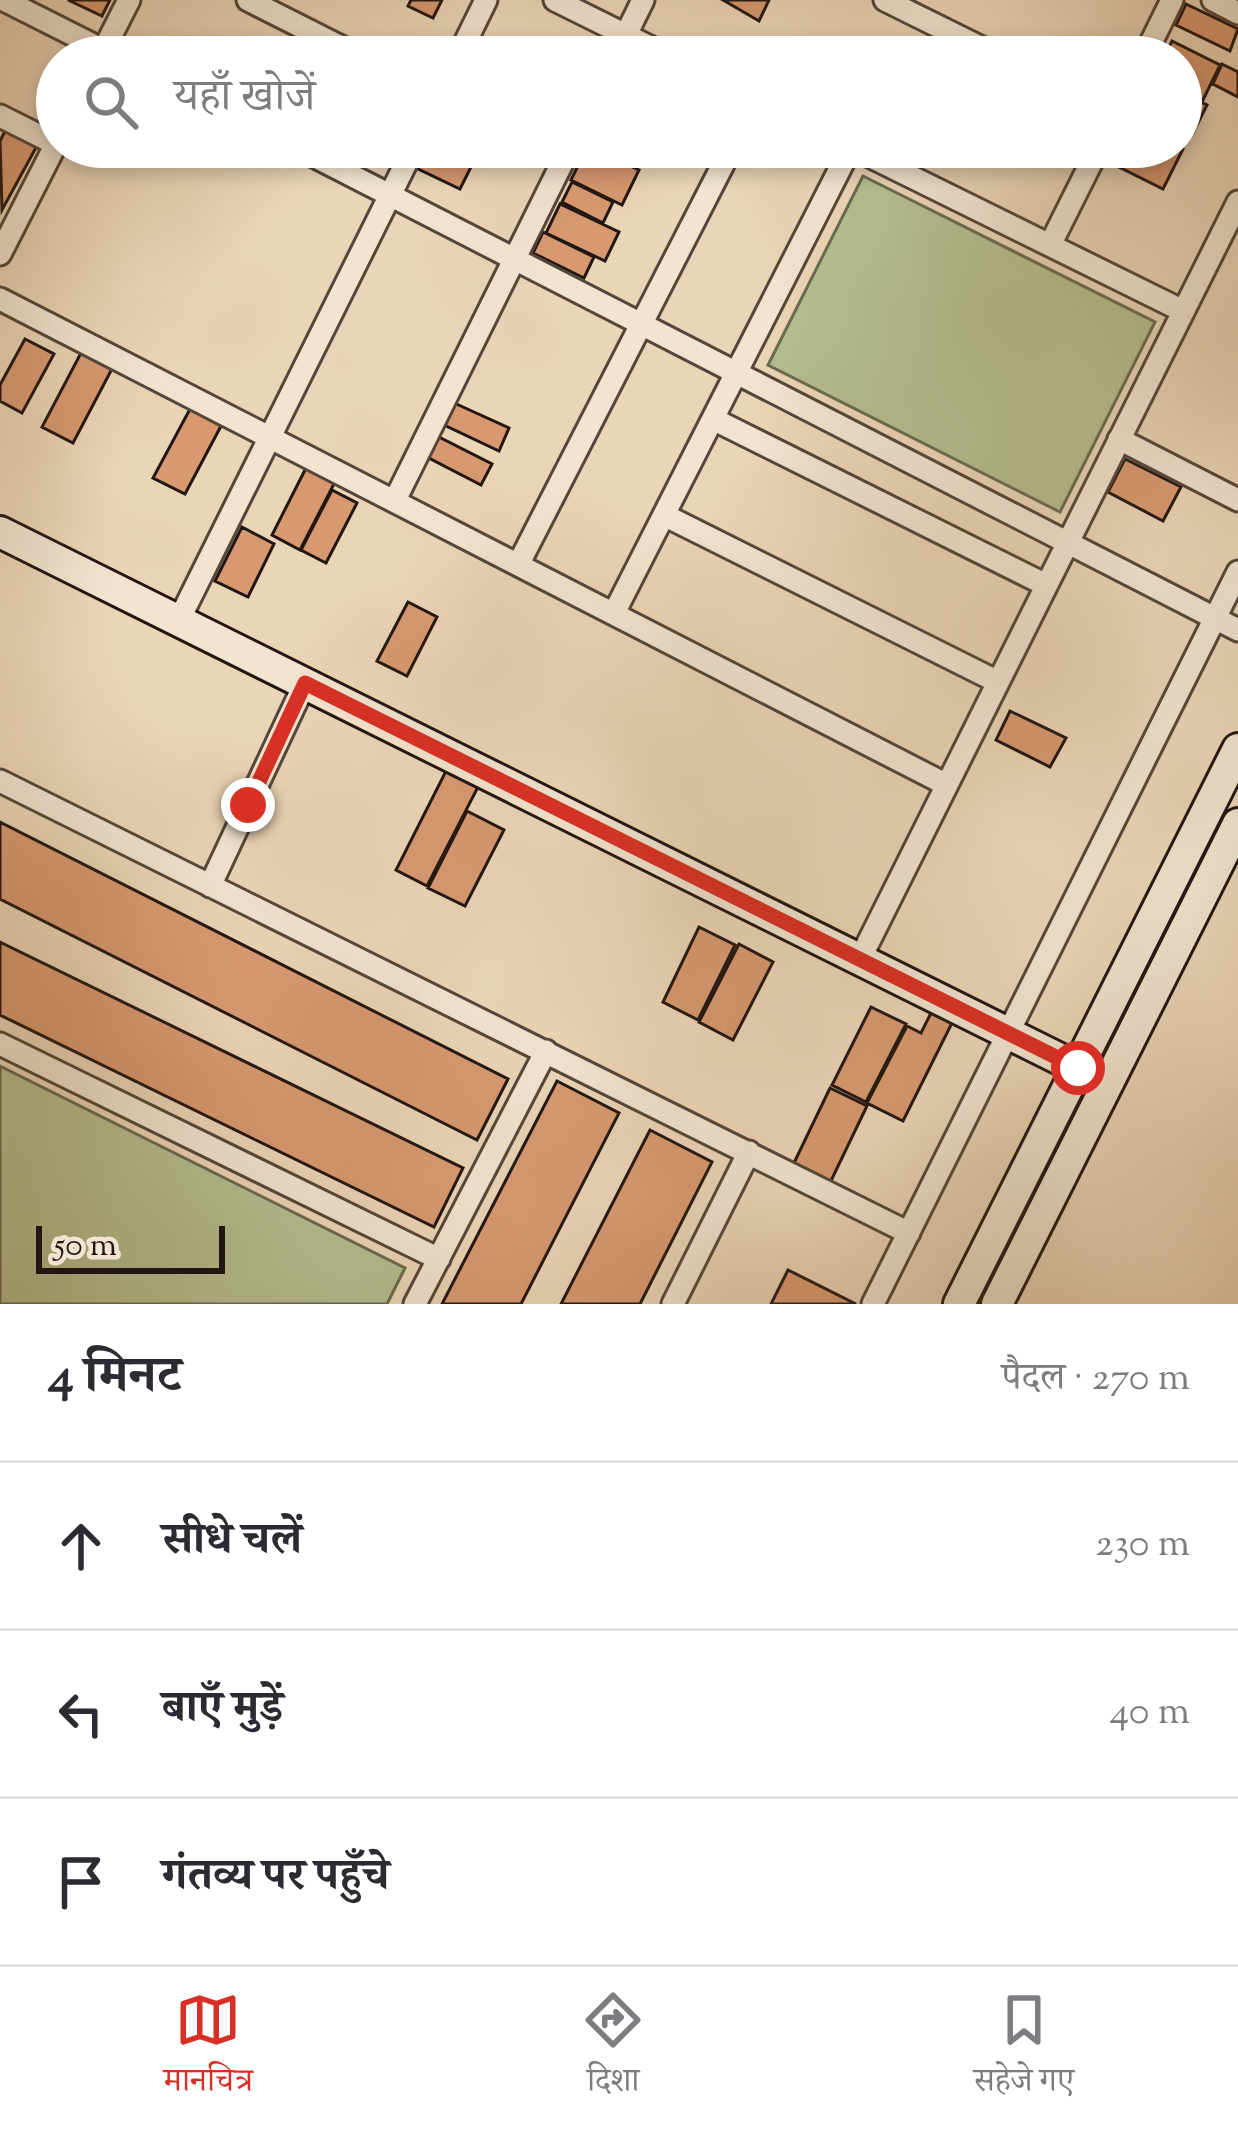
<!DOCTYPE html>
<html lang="hi">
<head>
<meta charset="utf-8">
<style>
  :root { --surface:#fff; --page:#f7f7f7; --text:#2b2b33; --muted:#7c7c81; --line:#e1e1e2; --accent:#d93025 }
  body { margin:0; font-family:"Sorts Mill Goudy","Noto Serif Devanagari",serif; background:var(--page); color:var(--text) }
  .scale { position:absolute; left:36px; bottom:30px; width:189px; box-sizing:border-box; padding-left:12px; border:6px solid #211611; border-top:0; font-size:33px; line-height:42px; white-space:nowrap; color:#211611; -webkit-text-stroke:9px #f2e4d0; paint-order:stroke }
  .stop { position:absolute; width:36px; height:36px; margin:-27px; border:9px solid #d93025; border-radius:50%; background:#fff }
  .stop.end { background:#d93025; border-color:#fff; box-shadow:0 3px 12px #0008 }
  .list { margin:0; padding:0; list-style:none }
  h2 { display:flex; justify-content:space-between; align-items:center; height:156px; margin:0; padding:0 48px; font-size:51px }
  h2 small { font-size:39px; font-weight:400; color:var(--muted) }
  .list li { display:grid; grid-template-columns:78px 1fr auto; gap:36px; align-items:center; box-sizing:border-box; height:168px; padding:0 48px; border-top:3px solid var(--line) }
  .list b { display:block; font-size:45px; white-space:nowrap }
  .list em { font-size:39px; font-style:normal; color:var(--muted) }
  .icon { flex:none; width:66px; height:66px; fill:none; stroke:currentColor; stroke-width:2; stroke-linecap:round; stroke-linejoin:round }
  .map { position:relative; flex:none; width:1238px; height:1304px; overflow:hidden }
  .search { position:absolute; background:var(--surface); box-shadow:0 6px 18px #0003; left:36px; right:36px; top:36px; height:132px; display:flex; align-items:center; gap:30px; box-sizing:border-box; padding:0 42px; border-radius:66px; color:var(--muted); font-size:45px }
  .sheet { height:660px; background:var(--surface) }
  nav { display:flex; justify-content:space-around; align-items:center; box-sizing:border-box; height:168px; border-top:3px solid var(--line); background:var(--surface); font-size:33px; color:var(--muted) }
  nav a { display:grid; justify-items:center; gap:6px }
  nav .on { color:var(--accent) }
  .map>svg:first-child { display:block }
  .green { fill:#b4be90; stroke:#6a6a50; stroke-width:3 }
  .building { fill:#d89971; stroke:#211611; stroke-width:3 }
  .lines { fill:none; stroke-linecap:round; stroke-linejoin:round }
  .street-casing { stroke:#54463a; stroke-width:27 }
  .secondary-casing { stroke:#211611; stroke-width:36 }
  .street { stroke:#f2e4d0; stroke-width:21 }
  .secondary { stroke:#f2e4d0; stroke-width:30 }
  .route { stroke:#d93025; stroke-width:15 }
</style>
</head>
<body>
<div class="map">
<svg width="1238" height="1304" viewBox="0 0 1238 1304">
  <rect width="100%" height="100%" fill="#ebd5b7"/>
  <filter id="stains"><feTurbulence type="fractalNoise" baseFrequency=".00167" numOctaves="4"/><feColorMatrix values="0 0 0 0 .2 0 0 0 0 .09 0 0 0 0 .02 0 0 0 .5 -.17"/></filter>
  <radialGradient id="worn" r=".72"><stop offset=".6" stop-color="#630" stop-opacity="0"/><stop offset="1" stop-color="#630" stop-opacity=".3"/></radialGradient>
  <path class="green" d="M863,176L1155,322L1060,512L768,365Z
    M0,1066L405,1268L387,1304H0Z"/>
  <path class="building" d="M68,0H110L102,16Z
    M411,0H442L433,18L408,6Z
    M723,0H769L759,21Z
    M1186,4L1238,29L1230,51L1176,25Z
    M1172,41L1220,65L1203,100L1181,89V57H1164Z
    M1222,64L1238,72V97L1213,84Z
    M1181,93L1207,105L1193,133L1181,127Z
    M8,125L39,142L2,210L0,141Z
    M421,147H445L474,161L460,189L412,166Z
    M587,147L639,170L622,205L571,180Z
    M1119,147H1179L1183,149L1163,189L1111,163Z
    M572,182L613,202L603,223L562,202Z
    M560,204L619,232L605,261L546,233Z
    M543,232L594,257L584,278L533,253Z
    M25,339L54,354L22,413L0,401V385Z
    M82,351L113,367L73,443L42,427Z
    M452,402L509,428L499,451L442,424Z
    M190,409L221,426L185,494L153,478Z
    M435,435L492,464L481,485L425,456Z
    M1125,459L1181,487L1163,521L1108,492Z
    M306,468L335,482L300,550L272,535Z
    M332,490L357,503L326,563L301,550Z
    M242,527L274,544L248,597L215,581Z
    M408,602L437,617L407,676L377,661Z
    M1010,711L1066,738L1050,767L996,740Z
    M446,771L478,787L427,886L396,870Z
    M467,811L504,830L465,906L428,888Z
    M0,822L508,1079L477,1140L0,899Z
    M699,927L735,945L698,1020L663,1002Z
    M0,942L463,1168L434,1227L0,1015Z
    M739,944L773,962L733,1040L699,1022Z
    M871,1007L906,1024L866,1102L832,1085Z
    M931,1013L952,1023L903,1121L867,1103L907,1026L921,1033Z
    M557,1081L619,1113L521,1304H442Z
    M830,1088L867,1106L829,1185L792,1167Z
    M650,1130L712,1162L640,1304H561Z
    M788,1270L856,1304H771Z"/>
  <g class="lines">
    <g class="street-casing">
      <path id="street" d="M4,0L117,57
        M248,0L361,57
        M555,0L670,57
        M885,0L1000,57
        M1213,0L1238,13
        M100,57L129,0
        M458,57L486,0
        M615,57L643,0
        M1144,57L1172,0
        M0,116L56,144
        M296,147L1238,630
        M851,147L1183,311
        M1050,245L1099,147
        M0,254L57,142
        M0,299L947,785
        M713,419L1046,585
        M1119,439L1238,500
        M395,500L570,147
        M664,515L998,682
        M519,563L732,147
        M614,613L851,147
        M179,620L414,147
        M0,781L909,1233
        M210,886L305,683
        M860,959L1238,202
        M0,1044L439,1259
        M415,1304L546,1051
        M673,1304L749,1152
        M873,1304L1238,572"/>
    </g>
    <g class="secondary-casing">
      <path id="secondary" d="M0,532L1108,1083
        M959,1304L1238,749
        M997,1304L1238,824"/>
    </g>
    <use href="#street" class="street"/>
    <use href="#secondary" class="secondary"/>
  </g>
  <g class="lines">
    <path class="route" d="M248,805L305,683L1078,1068"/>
  </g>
  <rect width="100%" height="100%" filter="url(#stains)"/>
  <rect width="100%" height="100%" fill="url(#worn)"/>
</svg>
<div class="scale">50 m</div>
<div class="stop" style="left:1078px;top:1068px"></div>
<div class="stop end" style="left:248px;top:805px"></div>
<div class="search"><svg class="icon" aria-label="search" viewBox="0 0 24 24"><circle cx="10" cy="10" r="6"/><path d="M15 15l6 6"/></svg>यहाँ खोजें</div>
</div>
<section class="sheet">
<h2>4 मिनट<small>पैदल · 270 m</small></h2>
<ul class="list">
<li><svg class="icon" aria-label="ahead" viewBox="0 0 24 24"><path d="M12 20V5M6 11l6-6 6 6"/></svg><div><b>सीधे चलें</b></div><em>230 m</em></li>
<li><svg class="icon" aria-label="left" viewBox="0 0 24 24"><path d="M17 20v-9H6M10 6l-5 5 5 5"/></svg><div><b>बाएँ मुड़ें</b></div><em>40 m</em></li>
<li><svg class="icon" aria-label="arrive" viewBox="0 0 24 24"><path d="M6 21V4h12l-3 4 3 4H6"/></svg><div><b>गंतव्य पर पहुँचे</b></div></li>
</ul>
</section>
<nav>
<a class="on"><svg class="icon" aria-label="map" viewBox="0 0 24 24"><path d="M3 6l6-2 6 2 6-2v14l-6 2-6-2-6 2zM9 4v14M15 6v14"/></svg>मानचित्र</a>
<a><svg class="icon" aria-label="directions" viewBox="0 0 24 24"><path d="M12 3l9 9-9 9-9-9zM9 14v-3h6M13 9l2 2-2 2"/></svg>दिशा</a>
<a><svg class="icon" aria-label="saved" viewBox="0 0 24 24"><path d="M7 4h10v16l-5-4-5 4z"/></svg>सहेजे गए</a>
</nav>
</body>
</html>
